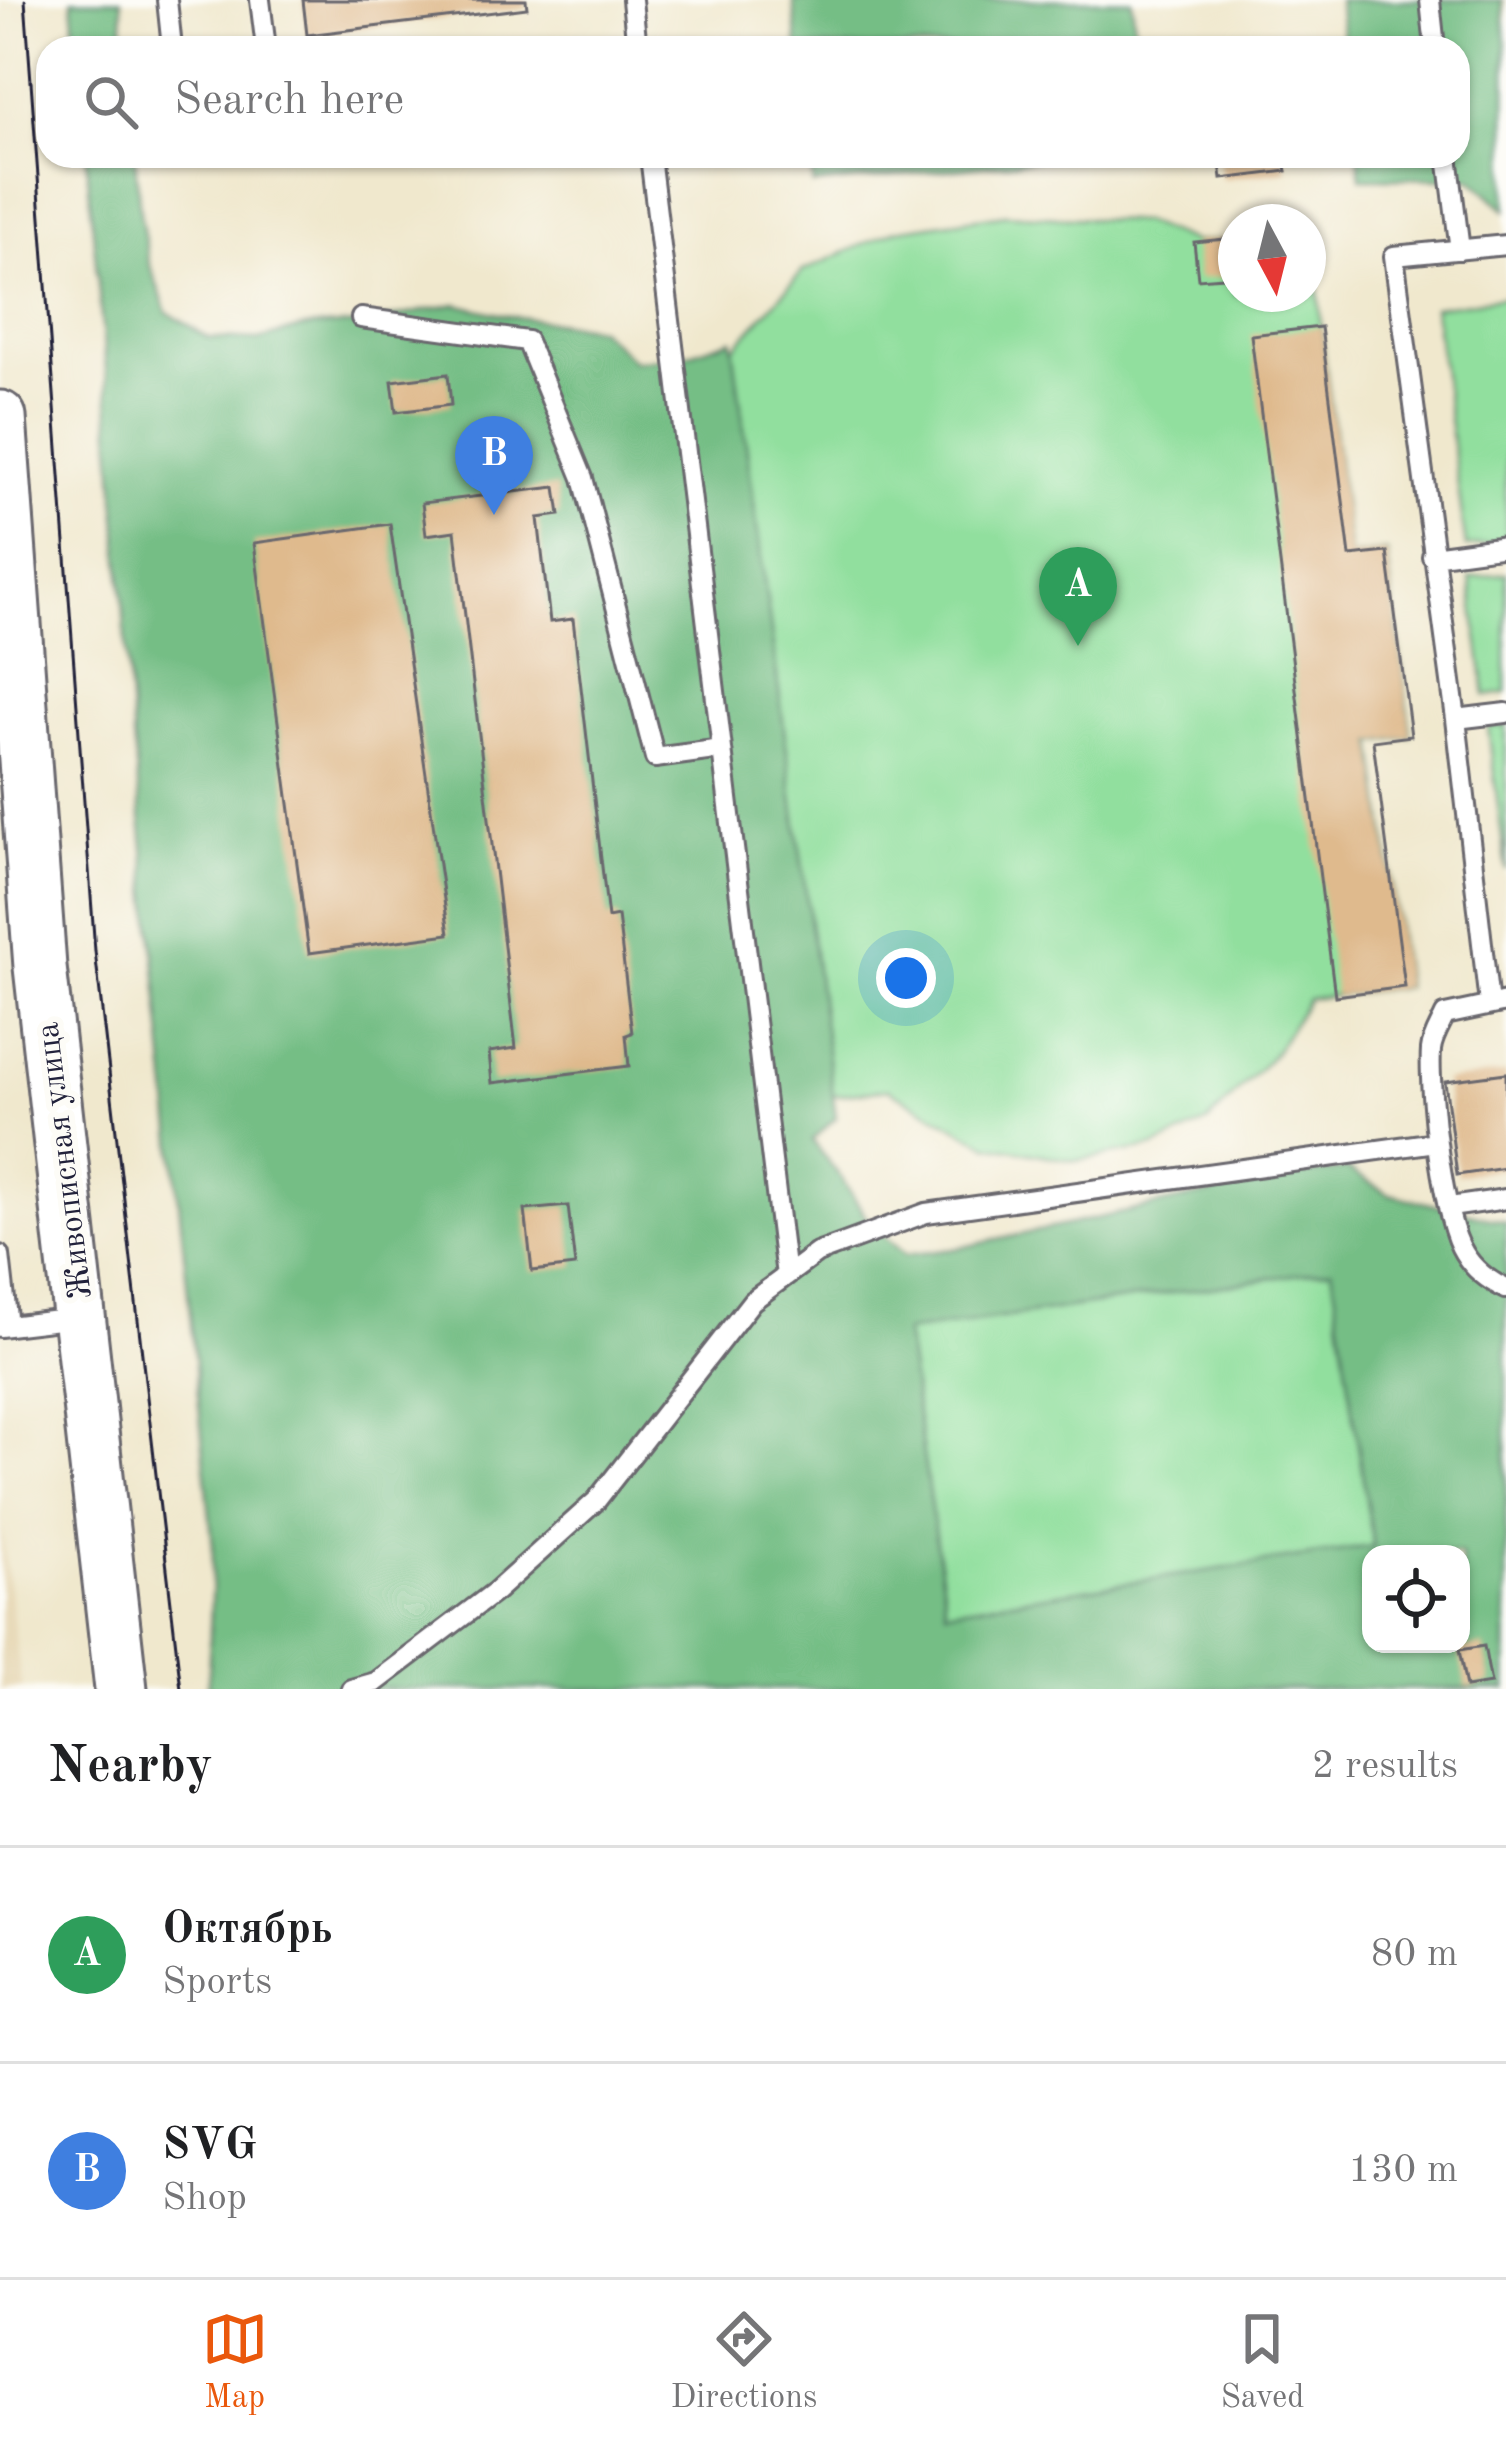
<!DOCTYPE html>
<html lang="en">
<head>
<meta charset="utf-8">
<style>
  :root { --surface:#fff; --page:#f6f6f6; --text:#202124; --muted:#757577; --line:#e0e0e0; --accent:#ea580c }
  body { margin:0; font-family:"Old Standard TT",serif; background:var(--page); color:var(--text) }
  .controls { position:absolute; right:36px; bottom:36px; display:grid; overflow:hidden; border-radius:24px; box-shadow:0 3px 9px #0004 }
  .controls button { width:108px; height:108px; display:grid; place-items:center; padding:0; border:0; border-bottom:3px solid var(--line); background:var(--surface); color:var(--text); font:60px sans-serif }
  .compass { position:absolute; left:1218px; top:204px; width:108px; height:108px; border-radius:50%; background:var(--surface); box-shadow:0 3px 9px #0004; rotate:173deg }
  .you { position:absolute; left:906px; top:978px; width:42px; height:42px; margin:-30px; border:9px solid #fff; border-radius:50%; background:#1a73e8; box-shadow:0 0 0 18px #1a73e833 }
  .badge { display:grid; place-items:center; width:78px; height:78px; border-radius:50%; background:var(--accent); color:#fff; font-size:39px; font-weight:700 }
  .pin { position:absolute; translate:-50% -99px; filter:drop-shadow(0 3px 6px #0008) }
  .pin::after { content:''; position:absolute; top:63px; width:42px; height:36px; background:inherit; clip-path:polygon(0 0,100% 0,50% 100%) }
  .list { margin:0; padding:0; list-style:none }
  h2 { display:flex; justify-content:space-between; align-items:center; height:156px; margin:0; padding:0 48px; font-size:51px }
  h2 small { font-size:39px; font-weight:400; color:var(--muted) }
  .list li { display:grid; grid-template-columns:78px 1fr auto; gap:36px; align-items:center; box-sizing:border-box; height:216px; padding:0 48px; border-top:3px solid var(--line) }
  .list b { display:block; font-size:45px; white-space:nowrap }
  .list p { margin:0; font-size:39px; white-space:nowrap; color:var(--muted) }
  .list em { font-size:39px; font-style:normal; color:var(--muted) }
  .icon { flex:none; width:66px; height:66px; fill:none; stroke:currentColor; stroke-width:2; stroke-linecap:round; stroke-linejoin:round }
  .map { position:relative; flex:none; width:1506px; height:1689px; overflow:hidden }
  .search { position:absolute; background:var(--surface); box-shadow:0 3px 9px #0004; left:36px; right:36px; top:36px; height:132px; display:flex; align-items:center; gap:30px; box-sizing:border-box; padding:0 42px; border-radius:36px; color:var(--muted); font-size:45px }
  .sheet { height:588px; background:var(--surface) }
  nav { display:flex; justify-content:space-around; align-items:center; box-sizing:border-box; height:168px; border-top:3px solid var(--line); background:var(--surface); font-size:33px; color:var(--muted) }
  nav a { display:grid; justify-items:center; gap:6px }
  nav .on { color:var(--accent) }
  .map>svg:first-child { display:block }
  .built { fill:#e8daba }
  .green { fill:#91df9e; stroke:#5a806c; stroke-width:3 }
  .forest { fill:#74be85; stroke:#4b7060; stroke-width:3; fill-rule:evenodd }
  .building { fill:#dfba8d }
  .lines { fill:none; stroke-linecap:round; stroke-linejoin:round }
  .lane-casing { stroke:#6a676e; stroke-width:24 }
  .secondary-casing { stroke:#6a676e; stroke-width:57 }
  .lane { stroke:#fff; stroke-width:18 }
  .secondary { stroke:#fff; stroke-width:51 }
  .tram { stroke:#22223b; stroke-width:3 }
  .labels { text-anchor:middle; stroke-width:12; stroke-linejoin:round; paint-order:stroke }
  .street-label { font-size:33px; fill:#22223b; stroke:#fdfcf7 }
</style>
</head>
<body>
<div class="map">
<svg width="1506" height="1689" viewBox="0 0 1506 1689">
  <rect width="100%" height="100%" fill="#fdfcf7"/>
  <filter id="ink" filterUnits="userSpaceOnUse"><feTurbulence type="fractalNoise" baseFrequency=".00833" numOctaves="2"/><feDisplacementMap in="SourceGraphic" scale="24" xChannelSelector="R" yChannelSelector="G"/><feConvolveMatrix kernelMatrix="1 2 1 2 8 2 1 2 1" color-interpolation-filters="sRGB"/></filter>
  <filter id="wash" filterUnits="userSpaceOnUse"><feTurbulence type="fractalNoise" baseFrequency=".004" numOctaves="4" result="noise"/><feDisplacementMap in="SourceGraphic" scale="48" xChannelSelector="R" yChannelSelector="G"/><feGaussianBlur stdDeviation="2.7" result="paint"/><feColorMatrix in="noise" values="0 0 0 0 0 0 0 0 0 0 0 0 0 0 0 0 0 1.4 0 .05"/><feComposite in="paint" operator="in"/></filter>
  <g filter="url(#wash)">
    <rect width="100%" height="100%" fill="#f0e8cd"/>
    <path class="built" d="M0,1516L22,1689H0Z"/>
    <path class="green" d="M1005,214L1142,222L1194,242L1236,238V294H1308V232L1314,231L1321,327L1350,556L1387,552L1411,736L1374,742L1405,987L1308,999L1273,1055L1208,1122L1155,1147L1075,1161L988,1145L888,1089L811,1098L728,400L734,348L803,271L896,230Z
      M1506,297V541L1466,547L1434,307Z
      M1506,573V693L1486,696L1470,578Z
      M1506,725V870L1488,727Z
      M1332,1269L1374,1547L946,1610L904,1332Z"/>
    <path class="forest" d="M72,0H121L125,48H76Z
      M793,0H1132L1137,48H798Z
      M1338,0H1502L1506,43V210L1472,179L1361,178L1358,156H1458V48H1344Z
      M86,156H135L140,212L149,263L167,312L209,338L258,340L306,327L360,324L456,304L503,315L598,328L634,361L682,356L732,339L836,1118L812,1140L842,1179L869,1222L905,1255L954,1249L1298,1175L1347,1169L1389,1194L1506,1222V1689H208L213,1547L131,716L109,402ZM1332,1269L1373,1546L946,1610L905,1332ZM1371,1554H1461V1644H1371Z
      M810,156H1070L813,185Z"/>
    <g id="blocks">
      <path class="building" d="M303,0H526L527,8L307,35Z
        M1219,156H1284L1287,171L1222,179Z
        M1314,231L1317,268L1308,269V232Z
        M1236,238V276L1198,279L1194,242Z
        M1321,327L1350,556L1387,552L1411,736L1373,741L1405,987L1335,996L1251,335Z
        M448,374L451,405L396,412L392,381Z
        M556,487L560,515L538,518L550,622L573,619L608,918L618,916L632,1033L626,1035L629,1066L492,1083L489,1052L516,1048L455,531L426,535L422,503Z
        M390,524L449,934L309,953L254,543Z
        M1506,1073V1168L1457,1175L1445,1081Z
        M568,1206L575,1266L532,1271L525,1210Z
        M1484,1646L1491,1683L1466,1687L1459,1650Z"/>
    </g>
  </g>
  <g filter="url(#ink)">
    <use href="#blocks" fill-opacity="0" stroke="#6a676e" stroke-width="3"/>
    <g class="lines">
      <g class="lane-casing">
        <path id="lane" d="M167,0L172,48
          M260,0L266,48
          M632,0L637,48
          M1430,0L1435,48
          M650,156L786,1276
          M1448,156L1460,250
          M361,318L527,341L583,478L655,758L722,749
          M1432,556L1506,546
          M1456,719L1506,713
          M1506,1002L1445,1015C1440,1026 1432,1038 1431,1050C1428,1091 1443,1220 1464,1253C1474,1270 1489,1281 1506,1289
          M1489,1004L1456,719L1394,256L1506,245
          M1450,1207L1506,1199
          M0,1255L8,1326
          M0,1327L76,1318
          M351,1689L376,1682L496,1591L596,1501L752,1301L817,1253L926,1213L1436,1142"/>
      </g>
      <g class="secondary-casing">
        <path id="secondary" d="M0,417L40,967L121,1689"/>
      </g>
      <use href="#lane" class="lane"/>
      <use href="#secondary" class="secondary"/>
      <path class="tram" d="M25,0L95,951L181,1689"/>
    </g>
  </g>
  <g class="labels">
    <g class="street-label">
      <text transform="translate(62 1161) rotate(-97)" y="12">Живописная улица</text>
    </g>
  </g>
</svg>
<div class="controls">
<button><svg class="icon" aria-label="locate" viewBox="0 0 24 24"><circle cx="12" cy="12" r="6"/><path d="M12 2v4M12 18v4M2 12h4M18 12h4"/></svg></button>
</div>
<svg class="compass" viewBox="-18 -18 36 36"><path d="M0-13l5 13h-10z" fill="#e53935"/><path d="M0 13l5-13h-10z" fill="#757577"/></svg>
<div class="you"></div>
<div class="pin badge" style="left:1078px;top:646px;background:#2e9e5b">A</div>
<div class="pin badge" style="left:494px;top:515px;background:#3f7fe0">B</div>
<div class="search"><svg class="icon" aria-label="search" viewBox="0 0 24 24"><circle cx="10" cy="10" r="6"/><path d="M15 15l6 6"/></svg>Search here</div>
</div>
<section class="sheet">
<h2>Nearby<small>2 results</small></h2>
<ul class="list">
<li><span class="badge" style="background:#2e9e5b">A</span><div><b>Октябрь</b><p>Sports</p></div><em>80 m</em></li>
<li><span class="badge" style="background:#3f7fe0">B</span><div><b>SVG</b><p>Shop</p></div><em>130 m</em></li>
</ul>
</section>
<nav>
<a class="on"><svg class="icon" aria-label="map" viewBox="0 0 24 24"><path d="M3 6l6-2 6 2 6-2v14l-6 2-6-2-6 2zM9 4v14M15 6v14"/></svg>Map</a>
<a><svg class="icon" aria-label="directions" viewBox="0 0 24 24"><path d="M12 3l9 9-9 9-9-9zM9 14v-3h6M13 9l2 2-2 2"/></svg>Directions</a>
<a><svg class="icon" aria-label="saved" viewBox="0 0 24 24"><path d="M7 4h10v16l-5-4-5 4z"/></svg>Saved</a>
</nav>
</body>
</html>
